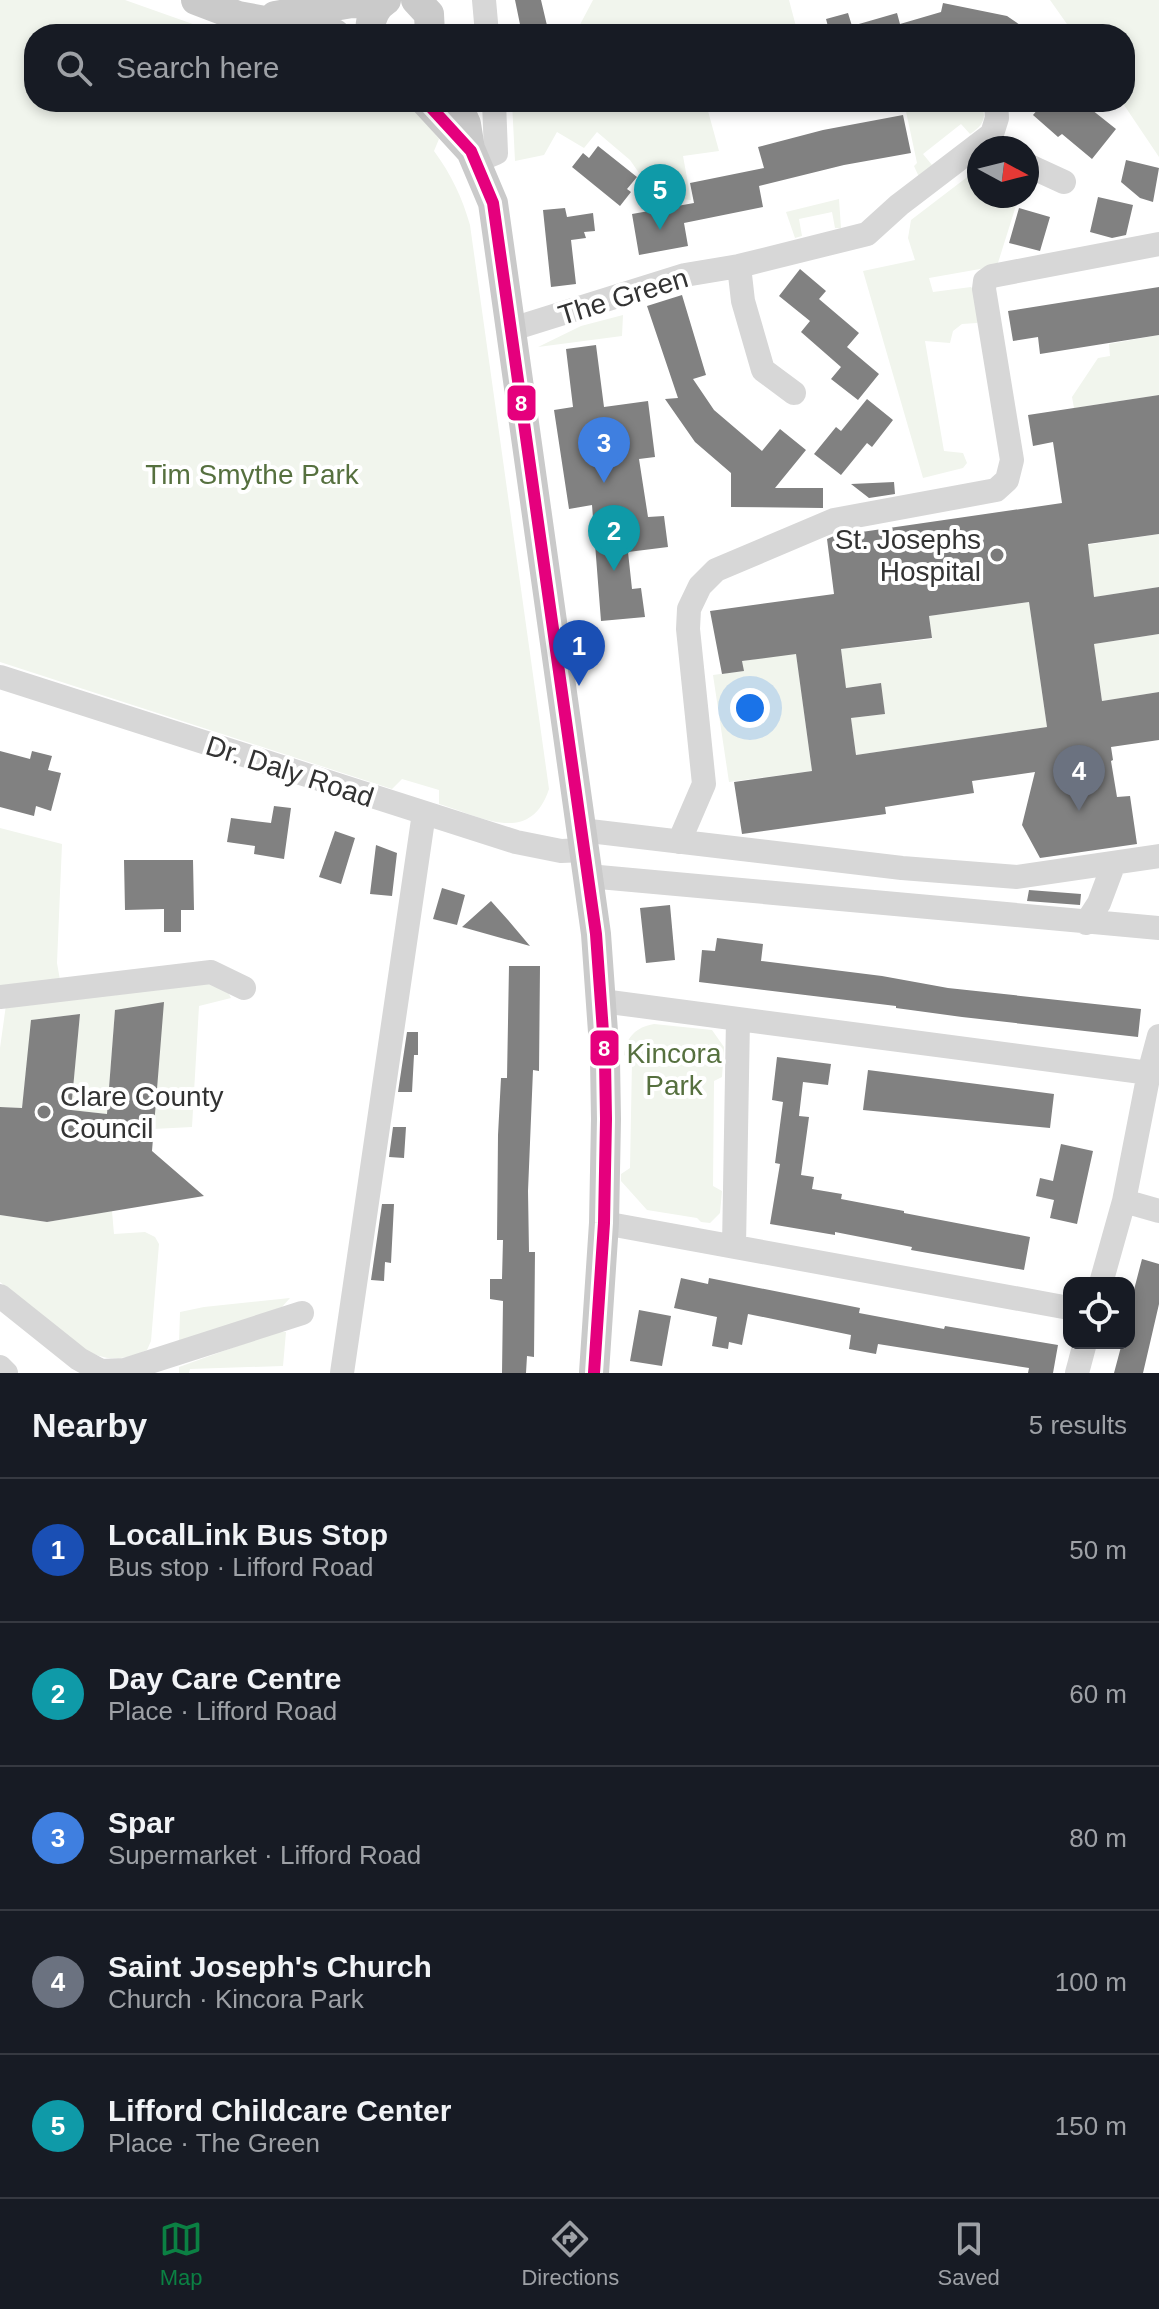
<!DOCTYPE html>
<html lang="en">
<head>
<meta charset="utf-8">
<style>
  :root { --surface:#171b24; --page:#242831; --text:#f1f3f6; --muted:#9ea1a6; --line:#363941; --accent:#0b8043 }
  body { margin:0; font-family:Helvetica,sans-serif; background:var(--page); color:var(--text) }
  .controls { position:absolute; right:24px; bottom:24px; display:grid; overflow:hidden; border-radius:16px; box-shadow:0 4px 12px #0003 }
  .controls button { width:72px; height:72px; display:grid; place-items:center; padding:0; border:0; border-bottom:2px solid var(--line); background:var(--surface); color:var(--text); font:40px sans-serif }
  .compass { position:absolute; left:967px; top:136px; width:72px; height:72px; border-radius:50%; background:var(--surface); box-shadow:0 4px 12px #0003; rotate:97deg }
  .you { position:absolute; left:750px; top:708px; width:28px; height:28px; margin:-20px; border:6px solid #fff; border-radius:50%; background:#1a73e8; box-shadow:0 0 0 12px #1a73e833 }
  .badge { display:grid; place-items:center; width:52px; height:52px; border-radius:50%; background:var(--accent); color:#fff; font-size:26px; font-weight:700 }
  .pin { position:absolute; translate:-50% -66px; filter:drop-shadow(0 2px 4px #0008) }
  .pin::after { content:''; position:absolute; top:42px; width:28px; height:24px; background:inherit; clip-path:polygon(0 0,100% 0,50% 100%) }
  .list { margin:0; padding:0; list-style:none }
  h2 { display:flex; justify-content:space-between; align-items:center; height:104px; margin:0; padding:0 32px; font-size:34px }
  h2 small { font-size:26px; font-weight:400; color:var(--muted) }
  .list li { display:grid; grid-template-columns:52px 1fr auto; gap:24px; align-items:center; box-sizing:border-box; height:144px; padding:0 32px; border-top:2px solid var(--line) }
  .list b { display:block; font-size:30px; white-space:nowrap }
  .list p { margin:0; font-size:26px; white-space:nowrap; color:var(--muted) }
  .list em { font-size:26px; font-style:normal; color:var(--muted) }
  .icon { flex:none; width:44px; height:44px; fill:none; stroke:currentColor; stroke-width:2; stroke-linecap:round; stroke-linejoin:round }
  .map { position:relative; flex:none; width:1159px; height:1373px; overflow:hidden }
  .search { position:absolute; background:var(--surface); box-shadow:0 4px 12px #0003; left:24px; right:24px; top:24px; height:88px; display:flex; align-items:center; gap:20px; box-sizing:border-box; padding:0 28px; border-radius:32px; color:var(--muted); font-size:30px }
  .sheet { height:824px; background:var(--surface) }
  nav { display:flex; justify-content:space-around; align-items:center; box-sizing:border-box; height:112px; border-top:2px solid var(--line); background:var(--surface); font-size:22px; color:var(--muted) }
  nav a { display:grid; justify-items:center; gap:4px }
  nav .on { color:var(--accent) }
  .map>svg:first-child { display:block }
  .green { fill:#f1f5ed }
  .building { fill:#818181; fill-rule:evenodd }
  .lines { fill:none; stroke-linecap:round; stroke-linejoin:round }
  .minor { stroke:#d7d7d7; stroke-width:24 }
  .major { stroke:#cacaca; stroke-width:30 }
  .bus-1-casing { stroke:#fff; stroke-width:18 }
  .bus-1 { stroke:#e5007d; stroke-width:12 }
  .poi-dot { fill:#7a7a7a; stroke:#fff; stroke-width:3 }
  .labels { text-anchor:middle; stroke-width:8; stroke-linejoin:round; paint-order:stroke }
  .street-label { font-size:28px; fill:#333; stroke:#fff }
  .park-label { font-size:28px; fill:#56703f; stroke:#fff }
  .poi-label { font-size:28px; fill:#333; stroke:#fff; text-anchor:end }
  .line-badge { stroke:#fff; stroke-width:3 }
  .badge-label { font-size:22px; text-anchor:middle; font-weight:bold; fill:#fff }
</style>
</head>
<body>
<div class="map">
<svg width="1159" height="1373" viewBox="0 0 1159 1373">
  <rect width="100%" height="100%" fill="#fff"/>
  <path class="green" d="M0,0H125L221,34H34V102H409L439,139L434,151C451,174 462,197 470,225L549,789C530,847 480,816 439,804V790L402,779L392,789L0,662Z
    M593,0H789L798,34H575Z
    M1050,0H1159V157L1122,102H1125V34H1074Z
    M512,102H743L708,111L719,151L683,156L691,200L637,196L641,176L630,160L597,132L584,148L557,132L544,155L515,161Z
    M904,102H980C988,117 983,126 970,134L961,124L923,154L932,165L919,177L914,166L917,163Z
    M979,168V196H1007L1010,199L1019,196L997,266L929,278L933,292L971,287L976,293L981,317L977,323L962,324L953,331L950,343L925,341L944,451L963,453L967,463L963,468L923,478L863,271L915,260L908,238L911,220Z
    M839,199L841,228H835L832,212L799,219L802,236L795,238L786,212Z
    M623,315L622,336L538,347L581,326Z
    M1159,335V395L1074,408L1072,397L1098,358L1110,356L1109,344Z
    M1159,534V587L1094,597L1090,565L1080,546Z
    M1029,602L1047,727L856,755L851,718L885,714L880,683L846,688L841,649L932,639L929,616Z
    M1159,634V692L1102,701L1094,644Z
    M796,653L812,771L729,782L713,675L743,671L742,661Z
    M0,828L62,844L57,963L60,980L0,987Z
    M215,981L225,986L231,998L199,1006L192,1127L153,1129L115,1011L107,1114L71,1110L80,1014L32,1020L22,1108L0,1107V1048L6,1005Z
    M654,1024L712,1030L724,1047L722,1077L714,1081L713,1186L722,1191L720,1213L710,1223L701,1222L697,1218L647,1210L621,1181V1174L630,1168L632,1061L624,1055C626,1037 636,1027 654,1024Z
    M112,1211L114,1234L145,1232L155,1237L159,1244L151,1341L147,1350C105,1370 84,1351 53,1325C35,1311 18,1296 0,1282V1215L47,1222Z
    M290,1298L282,1307L179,1344L180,1312L204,1307Z
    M276,1332H286L283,1366L190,1369L189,1373H179V1367Z"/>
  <path class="building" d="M515,0H541L549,34H522Z
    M943,3L1007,16L1033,34H830L826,19L848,13L852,26L897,13L900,24L941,12Z
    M1044,102H1082L1116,129L1092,159L1062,134L1058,137L1033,115Z
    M903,115L911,153L844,165L759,186L763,207L684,223L688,246L639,255L632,214L694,203L690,183L764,168L758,147L823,130Z
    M598,146L637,177L627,189L631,192L620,206L572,167L583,153L589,158Z
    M1126,160L1159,168L1153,202L1140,198L1121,182Z
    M1098,197L1133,205L1126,235L1112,238L1090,232Z
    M565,208L567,217L593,213L595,231L584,232L586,238L571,240L576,284L551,287L543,210Z
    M1019,208L1050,217L1040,251L1009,243Z
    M800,269L826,291L819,299L859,333L847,347L879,374L858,400L831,379L841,367L801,332L810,321L779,296Z
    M1159,287V335L1040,354L1038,337L1013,341L1008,311Z
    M682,295L706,375L693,379L714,410L762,451L780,429L806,450L775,488H823V508L731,507V473L695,442L665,399L678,398L647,306Z
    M596,345L604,407L648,401L655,457L639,459L648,517L664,516L668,547L628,552L632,589L641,588L645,617L601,621L592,505L569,509L554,410L573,407L566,349Z
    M1159,395V534L1088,544L1094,597L1159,587V634L1094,644L1102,701L1159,692V740L1111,747L1113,760L1111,761L1117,797L1130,796L1137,844L1040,858L1022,825L1035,772L972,781L974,793L885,807L886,814L742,834L734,782L812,771L796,654L742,661L744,671L722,674L710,611L834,594L827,539L834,536L1062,503L1053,442L1033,446L1028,415ZM1029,602L1047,727L856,755L851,718L885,714L881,683L846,688L841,649L932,638L929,616Z
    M867,399L893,420L872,447L867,443L841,475L814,454L836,427L841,431Z
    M894,482L895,494L869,498L851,484Z
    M0,751L30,759L32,751L52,756L48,770L61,773L51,811L36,806L34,816L0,807Z
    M274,806L291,808L284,859L254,854L255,846L227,842L231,818L271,823Z
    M335,831L355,838L341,884L319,877Z
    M376,845L397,853L392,896L370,894Z
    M124,860H193L194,910H181V932H164V909L125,910Z
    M442,888L465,895L457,925L433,919Z
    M1029,890L1081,894L1080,905L1027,901Z
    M491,901L508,920L530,946L462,927Z
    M670,905L675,960L646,963L640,908Z
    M717,938L763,944L761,961L882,976L948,988L1141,1009L1138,1037L962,1017L896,1008V1006L699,982L702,950L715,951Z
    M509,966H540L539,1071L533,1070L528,1191L529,1252H535L534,1357L527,1356L526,1373H502L503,1301L490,1299V1279H502L503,1240H497L498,1135L501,1078H507Z
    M164,1002L152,1151L204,1196L47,1222L0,1215V1107L22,1108L31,1020L80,1014L71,1110L107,1114L115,1010Z
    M407,1032H418V1055H414L412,1092H398Z
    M777,1057L831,1064L828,1085L803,1082L799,1116L809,1117L801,1175L814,1177L812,1189L842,1194L841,1199L904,1211V1213L1030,1237L1024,1270L911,1250L912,1247L835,1232V1235L770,1224L780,1164L775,1163L783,1102L772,1100Z
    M868,1070L1054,1094L1050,1128L863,1110Z
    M393,1127H406L404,1158L389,1157Z
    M1061,1144L1093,1151L1077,1224L1050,1218L1054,1200L1036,1196L1040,1178L1053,1181Z
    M382,1204H394L391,1263L385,1262L384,1281L371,1280Z
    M1142,1259L1159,1264V1304L1150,1343L1143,1373H1114L1122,1343H1129V1309Z
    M681,1278L708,1284L709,1278L860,1308L859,1313L944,1329L945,1326L1058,1345L1053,1373H1028L1029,1368L878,1344L876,1354L849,1349L851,1335L748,1314L742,1345L729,1342L728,1349L712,1346L717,1317L674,1308Z
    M639,1310L671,1316L662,1366L630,1361Z"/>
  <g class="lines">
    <path class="minor" d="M484,0L487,34
      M477,161L496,153L494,102
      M1027,165L1064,182
      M739,266L743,301L763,370L794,393
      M509,330L685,275L739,266L867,234L899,205L992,134L997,118L996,102
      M0,677L516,842L561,851L584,850
      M581,830L902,868L1017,877L1159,856
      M679,842L704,784L688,629L689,609L700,586L716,570L834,520L996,490L1007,480L1012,460L984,289L985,281L992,276L1159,244
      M588,876L1159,928
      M1086,923L1099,903L1114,863
      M0,997L211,972L244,988
      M602,1001L1149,1073L1159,1036
      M1124,1201L1159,1211
      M604,1223L1069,1308
      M734,1246L738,1019
      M1101,1283L1124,1201L1149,1073
      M0,1296L79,1359L101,1371L125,1370L302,1313
      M0,1367L6,1373
      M342,1373L424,813
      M1077,1373L1085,1343"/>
    <path class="major" d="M196,0L238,16L335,34
      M416,0L429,14L430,34
      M275,16L352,3L380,4
      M371,34C369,20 374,8 386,0
      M426,102L471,151L493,203L596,934L605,1060L606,1119L604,1223L594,1373
      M456,102L466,124L470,149"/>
    <g class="bus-1-casing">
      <path id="bus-1" d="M426,102L471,151L493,203L596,934L605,1060L606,1119L604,1223L594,1373"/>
    </g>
    <use href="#bus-1" class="bus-1"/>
  </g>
  <g class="poi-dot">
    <circle cx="997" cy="555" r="8"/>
    <circle cx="44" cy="1112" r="8"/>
  </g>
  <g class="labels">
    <g class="street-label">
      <text transform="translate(623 296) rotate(-17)" y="10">The Green</text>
      <text transform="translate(290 771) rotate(18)" y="10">Dr. Daly Road</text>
    </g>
    <g class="park-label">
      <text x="252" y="484">Tim Smythe Park</text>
      <text x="674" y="1063">Kincora<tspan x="674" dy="32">Park</tspan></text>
    </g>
    <g class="poi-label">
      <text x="981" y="549">St. Josephs<tspan x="981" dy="32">Hospital</tspan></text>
      <text x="60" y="1106" text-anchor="start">Clare County<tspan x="60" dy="32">Council</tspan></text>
    </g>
  </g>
  <g class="line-badge">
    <rect x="506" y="384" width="31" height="38" rx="8" fill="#e5007d"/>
    <rect x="589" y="1029" width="31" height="38" rx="8" fill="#e5007d"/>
  </g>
  <g class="badge-label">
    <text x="521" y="411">8</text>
    <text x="604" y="1056">8</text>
  </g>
</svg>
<div class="controls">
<button><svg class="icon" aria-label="locate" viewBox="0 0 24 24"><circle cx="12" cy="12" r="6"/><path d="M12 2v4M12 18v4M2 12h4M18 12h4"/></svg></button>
</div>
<svg class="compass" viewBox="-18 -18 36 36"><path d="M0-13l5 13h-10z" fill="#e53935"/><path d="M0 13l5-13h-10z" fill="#9ea1a6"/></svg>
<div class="you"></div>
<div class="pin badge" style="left:579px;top:686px;background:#1a4fb4">1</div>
<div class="pin badge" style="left:614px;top:571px;background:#0f9aa8">2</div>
<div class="pin badge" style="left:604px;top:483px;background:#3f7fe0">3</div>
<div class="pin badge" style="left:1079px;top:811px;background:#6b7280">4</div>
<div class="pin badge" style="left:660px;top:230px;background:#0f9aa8">5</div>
<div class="search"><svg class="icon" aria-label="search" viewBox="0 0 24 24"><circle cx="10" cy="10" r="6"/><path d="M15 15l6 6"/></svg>Search here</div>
</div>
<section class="sheet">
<h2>Nearby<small>5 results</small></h2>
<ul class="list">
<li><span class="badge" style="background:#1a4fb4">1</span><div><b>LocalLink Bus Stop</b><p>Bus stop · Lifford Road</p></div><em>50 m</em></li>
<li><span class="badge" style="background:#0f9aa8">2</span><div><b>Day Care Centre</b><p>Place · Lifford Road</p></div><em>60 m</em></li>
<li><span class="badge" style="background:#3f7fe0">3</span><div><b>Spar</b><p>Supermarket · Lifford Road</p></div><em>80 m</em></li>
<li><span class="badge" style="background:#6b7280">4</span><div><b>Saint Joseph's Church</b><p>Church · Kincora Park</p></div><em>100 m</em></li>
<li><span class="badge" style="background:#0f9aa8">5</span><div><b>Lifford Childcare Center</b><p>Place · The Green</p></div><em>150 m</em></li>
</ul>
</section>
<nav>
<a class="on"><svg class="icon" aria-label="map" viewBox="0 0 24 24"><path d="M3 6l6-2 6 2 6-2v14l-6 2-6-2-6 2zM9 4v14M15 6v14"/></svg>Map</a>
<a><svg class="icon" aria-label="directions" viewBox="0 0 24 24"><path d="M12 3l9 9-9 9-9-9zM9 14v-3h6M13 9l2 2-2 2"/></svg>Directions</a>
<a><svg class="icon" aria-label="saved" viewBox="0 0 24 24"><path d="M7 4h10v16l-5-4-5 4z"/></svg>Saved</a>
</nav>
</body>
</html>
